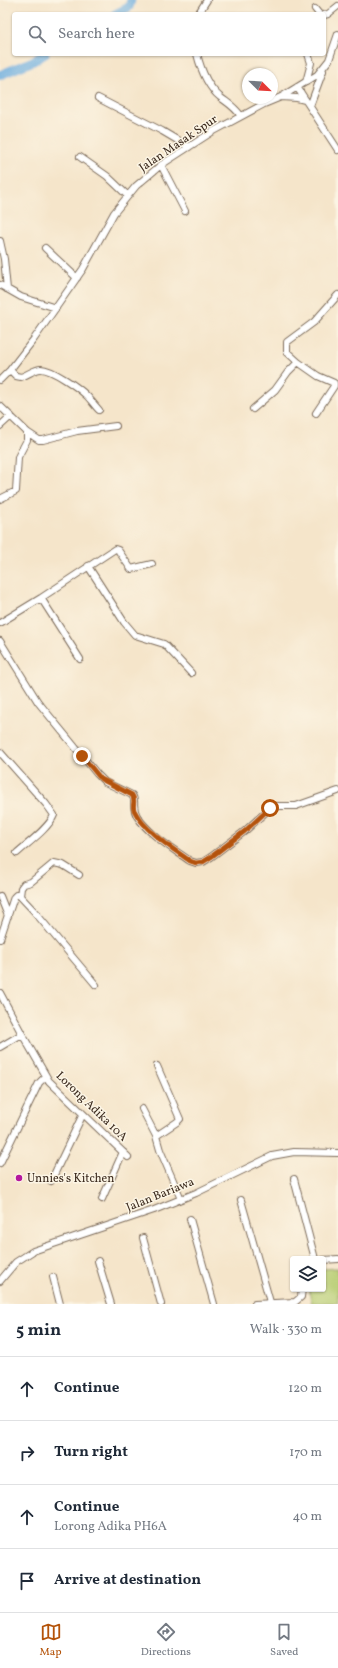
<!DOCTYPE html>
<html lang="en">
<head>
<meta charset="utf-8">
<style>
  :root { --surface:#fff; --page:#f6f6f7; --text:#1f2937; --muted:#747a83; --line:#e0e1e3; --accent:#b45309 }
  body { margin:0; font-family:Vollkorn,serif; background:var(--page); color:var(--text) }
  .controls { position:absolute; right:12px; bottom:12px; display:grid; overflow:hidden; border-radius:4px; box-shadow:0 1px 3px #0004 }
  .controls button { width:36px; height:36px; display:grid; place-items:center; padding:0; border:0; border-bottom:1px solid var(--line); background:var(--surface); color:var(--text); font:20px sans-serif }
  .compass { position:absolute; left:242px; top:68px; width:36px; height:36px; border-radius:50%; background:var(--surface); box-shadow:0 1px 3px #0004; rotate:114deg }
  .stop { position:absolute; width:12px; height:12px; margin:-9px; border:3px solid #b45309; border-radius:50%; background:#fff }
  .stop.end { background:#b45309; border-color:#fff; box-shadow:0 1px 4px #0008 }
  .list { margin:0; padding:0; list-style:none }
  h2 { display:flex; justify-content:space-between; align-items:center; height:52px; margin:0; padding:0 16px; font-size:17px }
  h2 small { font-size:13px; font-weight:400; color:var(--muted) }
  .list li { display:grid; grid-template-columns:26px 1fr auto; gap:12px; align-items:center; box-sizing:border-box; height:64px; padding:0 16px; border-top:1px solid var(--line) }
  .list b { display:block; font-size:15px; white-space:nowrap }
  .list p { margin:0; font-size:13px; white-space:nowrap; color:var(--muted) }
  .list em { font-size:13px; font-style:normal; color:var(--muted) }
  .icon { flex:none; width:22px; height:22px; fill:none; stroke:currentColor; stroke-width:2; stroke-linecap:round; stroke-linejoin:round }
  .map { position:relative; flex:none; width:338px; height:1304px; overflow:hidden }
  .search { position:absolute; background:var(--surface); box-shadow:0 1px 3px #0004; left:12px; right:12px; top:12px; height:44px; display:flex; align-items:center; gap:10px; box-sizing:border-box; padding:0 14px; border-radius:4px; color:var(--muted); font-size:15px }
  .sheet { height:308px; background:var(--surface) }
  nav { display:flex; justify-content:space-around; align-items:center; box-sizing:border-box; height:56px; border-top:1px solid var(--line); background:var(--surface); font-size:11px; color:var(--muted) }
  nav a { display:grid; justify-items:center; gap:2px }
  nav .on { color:var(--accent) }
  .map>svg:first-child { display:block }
  .green { fill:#b6cc70; stroke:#787b47 }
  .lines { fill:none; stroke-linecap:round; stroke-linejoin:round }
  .river { stroke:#6aacde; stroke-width:9 }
  .minor-casing { stroke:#7c6b5a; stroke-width:8 }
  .minor { stroke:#fff; stroke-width:6 }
  .route { stroke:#b45309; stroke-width:5 }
  .poi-dot { fill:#b5179e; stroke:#fcf5e5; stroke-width:1.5 }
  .labels { text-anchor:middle; stroke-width:3; stroke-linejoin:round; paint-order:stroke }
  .street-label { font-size:12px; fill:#3b2a1e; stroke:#fcf5e5 }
  .poi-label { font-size:12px; fill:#3b2a1e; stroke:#fcf5e5; text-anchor:start }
</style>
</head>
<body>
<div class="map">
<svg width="338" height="1304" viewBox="0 0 338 1304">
  <rect width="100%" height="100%" fill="#fcf5e5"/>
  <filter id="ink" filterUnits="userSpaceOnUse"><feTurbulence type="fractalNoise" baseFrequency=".025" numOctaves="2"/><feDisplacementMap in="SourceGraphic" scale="8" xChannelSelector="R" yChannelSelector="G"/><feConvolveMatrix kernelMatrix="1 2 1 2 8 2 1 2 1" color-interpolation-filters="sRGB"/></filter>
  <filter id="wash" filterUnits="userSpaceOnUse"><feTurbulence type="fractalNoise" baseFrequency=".012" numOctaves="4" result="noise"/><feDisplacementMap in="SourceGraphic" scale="16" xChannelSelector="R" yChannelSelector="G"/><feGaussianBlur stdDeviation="0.9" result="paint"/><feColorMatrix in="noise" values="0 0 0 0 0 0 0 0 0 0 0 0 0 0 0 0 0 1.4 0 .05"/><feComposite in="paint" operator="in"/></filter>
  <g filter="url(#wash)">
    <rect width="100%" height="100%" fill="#f5e5ca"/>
    <path class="green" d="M338,1268V1303H311L309,1289H323V1269Z"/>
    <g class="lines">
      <path class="river" d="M115,14L129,7L131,0
        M0,75L33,61L45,54"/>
    </g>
  </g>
  <g filter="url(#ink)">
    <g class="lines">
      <g class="minor-casing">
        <path id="minor" d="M315,9L319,14
          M198,14L207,0
          M324,15L328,14L338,6
          M197,54C201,70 208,87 220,97C229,104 234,106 241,116
          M306,82L311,63L308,54
          M297,87L338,150
          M281,97L297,98L305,100
          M98,98L162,131L189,147
          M310,106L323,71
          M80,157L107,176L128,196
          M161,165L185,211
          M0,241L4,259L7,289
          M45,248L77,278
          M0,285L21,297L56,308
          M298,362L318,376L334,383V386L316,413
          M10,370L16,376L21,377C28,375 34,369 41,369C52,369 79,388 87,396C91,400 95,406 99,410
          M0,380L10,370L34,339L83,269L114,213L136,186L161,165L212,132L264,104L281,97L317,75L329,60L338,34
          M0,406L27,432V440L18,457L16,491L0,499
          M253,409L275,390L288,372L298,362L287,352V342L314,322L338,295
          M0,426L11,416
          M27,432L39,440H43L77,431L116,426
          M88,566L124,622L135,635L164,644L191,673
          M41,598L80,659
          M0,623L41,598L115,549L118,550L131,569L152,564
          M0,641L38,702L97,774L105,782L132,795C137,802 131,805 137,816C149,835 172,848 190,861L196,863L203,862L211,857L245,831L270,808L276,806H296L338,791
          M0,752L46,804L54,815C49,828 28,843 17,853
          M0,896L8,916
          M20,896L21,888L24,884L31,882L54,863L63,865L79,875
          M0,939L14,897L16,895H19L33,910L96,985
          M0,993L22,1034L49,1081L128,1157
          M0,1047L22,1034
          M157,1066L180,1119L177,1122L156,1136L160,1150L181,1199
          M142,1109L156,1136
          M0,1163L39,1083L46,1076
          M294,1179L315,1259
          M51,1181L83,1114
          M102,1199L123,1152
          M241,1200L270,1302
          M190,1219L214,1304
          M143,1238L161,1304
          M323,1260L338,1259
          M98,1261L111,1304
          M53,1277L60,1304
          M0,1281L16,1262L33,1251L154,1210L196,1193L272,1156L294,1152L338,1153
          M255,1304L295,1302L301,1297L302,1289"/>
      </g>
      <use href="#minor" class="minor"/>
    </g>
  </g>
  <g class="lines" filter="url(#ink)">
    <path class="route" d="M82,756L101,779L132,795C136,800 132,805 134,810C144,831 172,848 190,861L196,863L203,862L211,857L245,831L270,808"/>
  </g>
  <circle class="poi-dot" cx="19" cy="1178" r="4"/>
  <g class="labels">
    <g class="street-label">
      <text transform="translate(178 143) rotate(-34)" y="4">Jalan Masak Spur</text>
      <text transform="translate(92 1106) rotate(44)" y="4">Lorong Adika 10A</text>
      <text transform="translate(160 1194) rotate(-22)" y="4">Jalan Bariawa</text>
    </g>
    <g class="poi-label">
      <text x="27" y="1182">Unnies's Kitchen</text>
    </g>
  </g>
</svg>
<div class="controls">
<button><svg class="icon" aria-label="layers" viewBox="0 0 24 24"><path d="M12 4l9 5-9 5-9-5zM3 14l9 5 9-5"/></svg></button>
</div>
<svg class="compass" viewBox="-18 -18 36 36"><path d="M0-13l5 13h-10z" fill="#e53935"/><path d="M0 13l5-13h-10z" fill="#747a83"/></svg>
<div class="stop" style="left:270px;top:808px"></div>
<div class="stop end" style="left:82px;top:756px"></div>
<div class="search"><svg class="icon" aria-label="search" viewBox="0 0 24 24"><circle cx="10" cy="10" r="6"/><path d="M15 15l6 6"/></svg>Search here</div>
</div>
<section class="sheet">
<h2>5 min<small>Walk · 330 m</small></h2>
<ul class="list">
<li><svg class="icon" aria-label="ahead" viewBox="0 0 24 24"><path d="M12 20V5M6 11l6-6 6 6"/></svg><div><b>Continue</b></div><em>120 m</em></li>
<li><svg class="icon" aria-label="right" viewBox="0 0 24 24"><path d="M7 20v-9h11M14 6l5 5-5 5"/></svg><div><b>Turn right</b></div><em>170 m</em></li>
<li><svg class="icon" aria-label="ahead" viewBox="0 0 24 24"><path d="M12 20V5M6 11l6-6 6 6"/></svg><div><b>Continue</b><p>Lorong Adika PH6A</p></div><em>40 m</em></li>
<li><svg class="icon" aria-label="arrive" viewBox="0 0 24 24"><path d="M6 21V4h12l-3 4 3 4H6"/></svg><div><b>Arrive at destination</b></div></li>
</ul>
</section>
<nav>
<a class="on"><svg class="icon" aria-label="map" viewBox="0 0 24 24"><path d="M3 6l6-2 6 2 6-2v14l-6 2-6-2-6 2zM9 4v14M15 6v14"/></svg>Map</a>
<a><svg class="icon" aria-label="directions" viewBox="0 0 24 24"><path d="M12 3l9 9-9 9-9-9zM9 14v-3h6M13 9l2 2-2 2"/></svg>Directions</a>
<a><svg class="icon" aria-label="saved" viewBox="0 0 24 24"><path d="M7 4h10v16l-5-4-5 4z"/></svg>Saved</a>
</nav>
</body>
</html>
